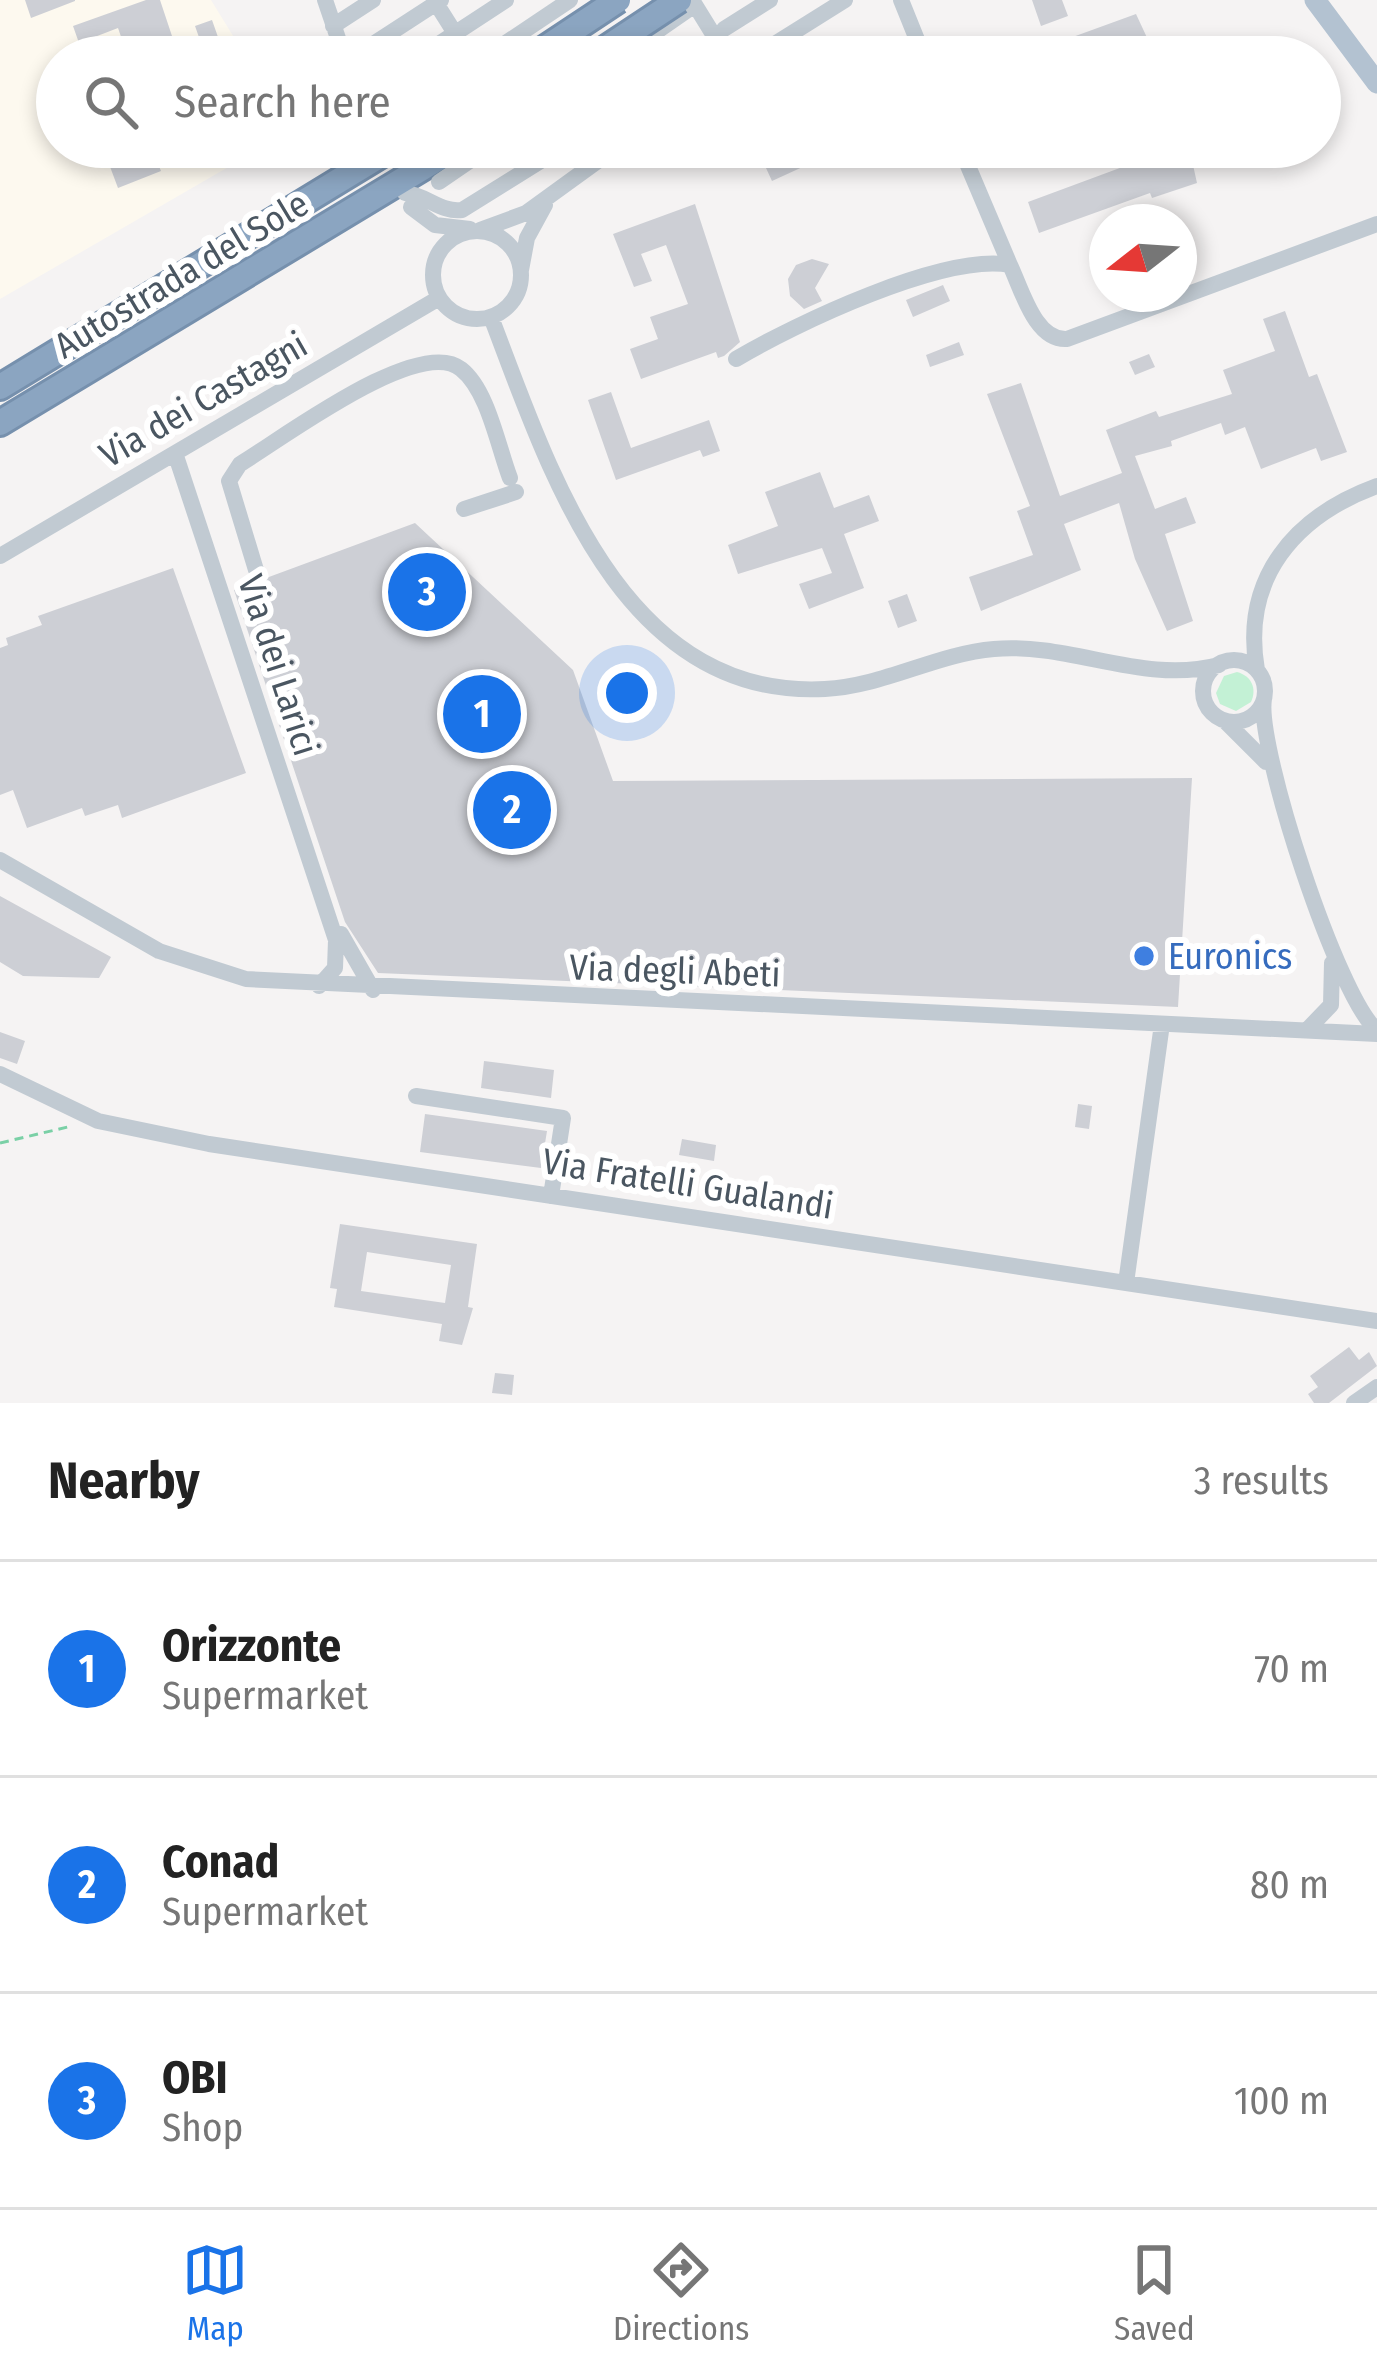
<!DOCTYPE html>
<html lang="en">
<head>
<meta charset="utf-8">
<style>
  :root { --surface:#fff; --page:#f2f2f2; --text:#222; --muted:#767676; --line:#e0e0e0; --accent:#1a73e8 }
  body { margin:0; font-family:"Fira Sans Condensed",sans-serif; background:var(--page); color:var(--text) }
  .compass { position:absolute; left:1089px; top:204px; width:108px; height:108px; border-radius:50%; background:var(--surface); box-shadow:0 6px 18px #0003; rotate:253deg }
  .you { position:absolute; left:627px; top:693px; width:42px; height:42px; margin:-30px; border:9px solid #fff; border-radius:50%; background:#1a73e8; box-shadow:0 0 0 18px #1a73e833 }
  .badge { display:grid; place-items:center; width:78px; height:78px; border-radius:50%; background:var(--accent); color:#fff; font-size:39px; font-weight:700 }
  .pin { position:absolute; translate:-50% -50%; border:6px solid #fff; box-shadow:0 3px 12px #0006 }
  .list { margin:0; padding:0; list-style:none }
  h2 { display:flex; justify-content:space-between; align-items:center; height:156px; margin:0; padding:0 48px; font-size:51px }
  h2 small { font-size:39px; font-weight:400; color:var(--muted) }
  .list li { display:grid; grid-template-columns:78px 1fr auto; gap:36px; align-items:center; box-sizing:border-box; height:216px; padding:0 48px; border-top:3px solid var(--line) }
  .list b { display:block; font-size:45px; white-space:nowrap }
  .list p { margin:0; font-size:39px; white-space:nowrap; color:var(--muted) }
  .list em { font-size:39px; font-style:normal; color:var(--muted) }
  .icon { flex:none; width:66px; height:66px; fill:none; stroke:currentColor; stroke-width:2; stroke-linecap:round; stroke-linejoin:round }
  .map { position:relative; flex:none; width:1377px; height:1403px; overflow:hidden }
  .search { position:absolute; background:var(--surface); box-shadow:0 6px 18px #0003; left:36px; right:36px; top:36px; height:132px; display:flex; align-items:center; gap:30px; box-sizing:border-box; padding:0 42px; border-radius:66px; color:var(--muted); font-size:45px }
  .sheet { height:804px; background:var(--surface) }
  nav { display:flex; justify-content:space-around; align-items:center; box-sizing:border-box; height:168px; border-top:3px solid var(--line); background:var(--surface); font-size:33px; color:var(--muted) }
  nav a { display:grid; justify-items:center; gap:6px }
  nav .on { color:var(--accent) }
  .map>svg:first-child { display:block }
  .commercial { fill:#fdf9ef }
  .green { fill:#c3f1d5 }
  .building { fill:#cdcfd5; fill-rule:evenodd }
  .lines { fill:none; stroke-linecap:round; stroke-linejoin:round }
  .highway-casing { stroke:#7690ad; stroke-width:30 }
  .path { stroke:#7ad0a6; stroke-width:3; stroke-dasharray:9 6; stroke-linecap:butt }
  .minor { stroke:#c1cad2; stroke-width:16 }
  .major { stroke:#b3c2d1; stroke-width:21 }
  .highway { stroke:#8ba5c1; stroke-width:24 }
  .highway-bridge-casing { stroke:#7690ad; stroke-width:30; stroke-linecap:butt }
  .highway-bridge { stroke:#8ba5c1; stroke-width:24 }
  .shop-dot { fill:#3f7fe0; stroke:#fff; stroke-width:4.5 }
  .labels { text-anchor:middle; stroke-width:12; stroke-linejoin:round; paint-order:stroke }
  .street-label { font-size:36px; fill:#4a5661; stroke:#fff }
  .shop-label { font-size:36px; fill:#366cbe; stroke:#fff; text-anchor:start }
</style>
</head>
<body>
<div class="map">
<svg width="1377" height="1403" viewBox="0 0 1377 1403">
  <rect width="100%" height="100%" fill="#f5f3f3"/>
  <path class="commercial" d="M0,0H211L246,57H57V147H263L0,299Z"/>
  <path class="green" d="M1237,672C1252,676 1257,689 1251,702L1236,711L1220,704L1216,693L1224,676Z"/>
  <path class="building" d="M25,0H75V1L31,18Z
    M146,0H160L179,57H128L118,28L79,43L73,26Z
    M1032,0H1062L1068,16L1041,26Z
    M1136,14L1156,57H1051L1048,46Z
    M212,20L225,57H206L195,26Z
    M151,147L161,171L118,188L109,164Z
    M814,147L820,159L772,181L766,168Z
    M1161,147H1189L1197,183L1152,198L1150,193L1039,233L1028,202L1163,152Z
    M695,204L740,342L724,356L718,358L716,352L641,379L630,349L658,339L650,317L688,304L666,245L641,254L652,281L634,287L613,234Z
    M812,259L829,264L815,288L822,301L804,309L790,296L788,279L796,265Z
    M943,285L950,301L913,317L906,300Z
    M1285,311L1309,377L1317,374L1347,452L1321,461L1316,448L1261,469L1245,427L1225,435L1221,423L1171,441L1172,446L1135,456L1155,509L1186,497L1196,523L1165,534L1193,621L1167,631L1135,559L1119,503L1064,524L1081,570L981,611L969,577L1033,555L1017,511L1030,506L987,394L1021,383L1060,496L1122,473L1106,430L1156,411L1159,417L1232,394L1223,370L1275,351L1263,319Z
    M959,342L964,355L930,367L926,355Z
    M1149,354L1155,367L1135,375L1129,362Z
    M611,392L631,448L709,420L720,451L703,457L700,450L616,480L588,400Z
    M820,472L834,508L869,495L879,521L844,534L864,588L809,609L799,584L832,573L822,548L738,574L728,545L778,526L765,492Z
    M415,523L573,670L613,781L1192,778L1178,1007L378,973L345,922L234,590Z
    M173,568L246,773L122,818L118,805L85,816L82,808L27,828L13,790L0,795V648L8,645L6,638L42,625L38,616Z
    M907,594L917,621L898,628L888,601Z
    M0,896L111,957L99,978L23,976L0,962Z
    M0,1032L25,1041L17,1064L0,1058Z
    M484,1061L554,1070L551,1098L481,1088Z
    M1078,1104L1092,1106L1089,1129L1075,1127Z
    M425,1114L547,1131L541,1168L420,1152Z
    M682,1139L716,1145L714,1161L679,1155Z
    M340,1224L477,1244L468,1307L473,1308L462,1345L439,1341L442,1324L334,1307L337,1289L330,1288ZM367,1252L451,1265L445,1303L361,1291Z
    M1349,1347L1359,1360L1369,1352L1377,1366L1329,1403H1314L1308,1394L1318,1387L1310,1376Z
    M495,1373L514,1375L512,1395L492,1393Z"/>
  <g class="lines">
    <g class="highway-casing">
      <path id="highway" d="M0,387L394,147
        M0,423L457,147"/>
    </g>
    <path class="path" d="M0,1143L72,1126"/>
    <path class="minor" d="M325,0L344,56
      M434,0L470,57
      M692,0L716,39L701,57
      M901,0L924,57
      M333,26L373,0
      M724,29L770,0
      M341,49L350,55L361,52L441,0
      M419,57L506,0
      M485,57L570,0
      M620,57L695,5
      M754,57L845,0
      M960,147L1010,265
      M439,182L490,147
      M405,193C427,195 441,213 462,210L563,147
      M411,207L435,225L470,229
      M480,230L526,213L617,147
      M433 275a44 44 0 1 1 88 0a44 44 0 1 1-88 0Z
      M521,270L527,238L545,205
      M491,317C549,469 621,700 825,689C884,686 936,654 994,649C1071,642 1143,685 1219,665
      M736,359C795,324 944,253 1010,265C1022,290 1035,341 1067,339L1377,224
      M175,453L336,940L335,968L319,986
      M464,509L516,492
      M0,556L439,298
      M256,570L229,481L240,464C282,439 419,335 461,369C488,390 498,447 510,478
      M1203 691a31 31 0 1 1 62 0a31 31 0 1 1-62 0Z
      M1257,670C1241,578 1295,516 1377,486
      M1264,699C1256,746 1339,1001 1377,1030
      M1225,721L1266,762
      M0,860L159,951L246,979L1377,1034
      M341,934L373,990
      M1307,1030L1331,1005L1332,963
      M0,1074L98,1121L209,1144L1377,1321
      M416,1096L563,1118L551,1196
      M1126,1283L1162,1024
      M1354,1403L1377,1387"/>
    <path class="major" d="M1315,0L1377,83"/>
    <use href="#highway" class="highway"/>
    <g class="highway-bridge-casing">
      <path id="highway-bridge" d="M532,57L618,0
        M593,57L679,0"/>
    </g>
    <use href="#highway-bridge" class="highway-bridge"/>
  </g>
  <circle class="shop-dot" cx="1144" cy="956" r="12"/>
  <g class="labels">
    <g class="street-label">
      <text transform="translate(181 274) rotate(-31)" y="13">Autostrada del Sole</text>
      <text transform="translate(203 399) rotate(-30)" y="13">Via dei Castagni</text>
      <text transform="translate(279 665) rotate(72)" y="13">Via dei Larici</text>
      <text transform="translate(675 970) rotate(2)" y="13">Via degli Abeti</text>
      <text transform="translate(688 1183) rotate(9)" y="13">Via Fratelli Gualandi</text>
    </g>
    <g class="shop-label">
      <text x="1168" y="969">Euronics</text>
    </g>
  </g>
</svg>
<svg class="compass" viewBox="-18 -18 36 36"><path d="M0-13l5 13h-10z" fill="#e53935"/><path d="M0 13l5-13h-10z" fill="#767676"/></svg>
<div class="you"></div>
<div class="pin badge" style="left:482px;top:714px">1</div>
<div class="pin badge" style="left:512px;top:810px">2</div>
<div class="pin badge" style="left:427px;top:592px">3</div>
<div class="search"><svg class="icon" aria-label="search" viewBox="0 0 24 24"><circle cx="10" cy="10" r="6"/><path d="M15 15l6 6"/></svg>Search here</div>
</div>
<section class="sheet">
<h2>Nearby<small>3 results</small></h2>
<ul class="list">
<li><span class="badge">1</span><div><b>Orizzonte</b><p>Supermarket</p></div><em>70 m</em></li>
<li><span class="badge">2</span><div><b>Conad</b><p>Supermarket</p></div><em>80 m</em></li>
<li><span class="badge">3</span><div><b>OBI</b><p>Shop</p></div><em>100 m</em></li>
</ul>
</section>
<nav>
<a class="on"><svg class="icon" aria-label="map" viewBox="0 0 24 24"><path d="M3 6l6-2 6 2 6-2v14l-6 2-6-2-6 2zM9 4v14M15 6v14"/></svg>Map</a>
<a><svg class="icon" aria-label="directions" viewBox="0 0 24 24"><path d="M12 3l9 9-9 9-9-9zM9 14v-3h6M13 9l2 2-2 2"/></svg>Directions</a>
<a><svg class="icon" aria-label="saved" viewBox="0 0 24 24"><path d="M7 4h10v16l-5-4-5 4z"/></svg>Saved</a>
</nav>
</body>
</html>
